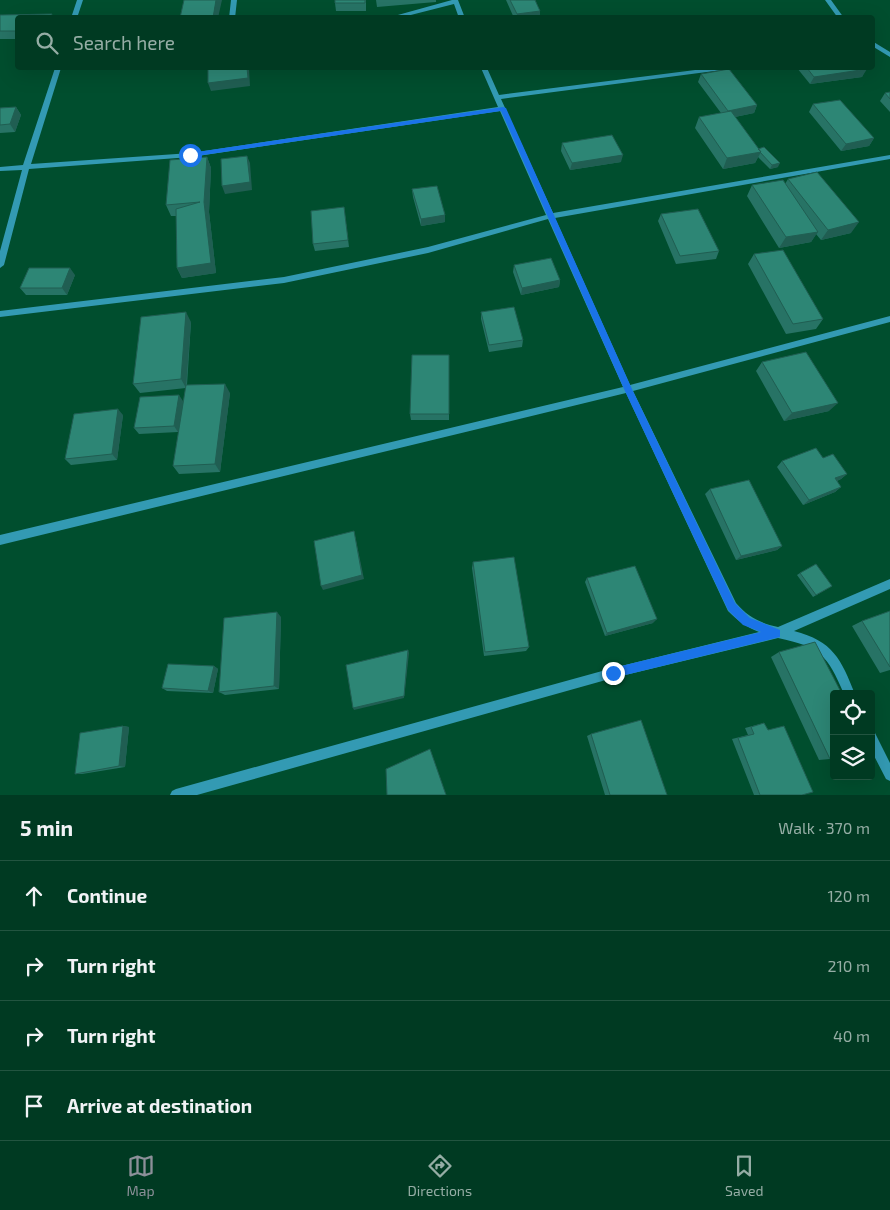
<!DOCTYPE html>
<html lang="en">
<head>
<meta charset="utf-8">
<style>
  :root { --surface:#003a22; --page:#0e452f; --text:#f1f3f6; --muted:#95ada5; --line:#225440; --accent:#8c9099 }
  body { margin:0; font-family:"Exo 2",sans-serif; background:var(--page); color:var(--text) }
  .controls { position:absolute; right:15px; bottom:15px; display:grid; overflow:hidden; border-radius:5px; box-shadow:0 5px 20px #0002 }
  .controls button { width:45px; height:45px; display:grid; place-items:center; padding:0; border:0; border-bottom:1px solid var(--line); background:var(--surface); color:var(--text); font:25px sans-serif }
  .stop { position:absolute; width:15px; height:15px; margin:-11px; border:4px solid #1a73e8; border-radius:50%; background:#fff }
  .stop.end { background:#1a73e8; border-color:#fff; box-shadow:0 1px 5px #0008 }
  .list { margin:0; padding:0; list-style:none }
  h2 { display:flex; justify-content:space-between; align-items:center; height:65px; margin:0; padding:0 20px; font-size:21px }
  h2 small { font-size:16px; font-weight:400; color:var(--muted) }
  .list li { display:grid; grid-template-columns:32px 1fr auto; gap:15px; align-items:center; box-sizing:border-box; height:70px; padding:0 20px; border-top:1px solid var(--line) }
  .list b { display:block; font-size:19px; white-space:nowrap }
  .list em { font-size:16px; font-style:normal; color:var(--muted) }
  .icon { flex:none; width:28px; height:28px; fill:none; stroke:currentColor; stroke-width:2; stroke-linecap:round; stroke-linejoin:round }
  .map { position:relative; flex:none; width:890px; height:795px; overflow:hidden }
  .search { position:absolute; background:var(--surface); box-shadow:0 5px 20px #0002; left:15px; right:15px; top:15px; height:55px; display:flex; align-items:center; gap:12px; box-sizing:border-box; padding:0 18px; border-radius:5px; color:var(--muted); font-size:19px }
  .sheet { height:345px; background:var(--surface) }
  nav { display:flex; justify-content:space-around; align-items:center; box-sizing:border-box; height:70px; border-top:1px solid var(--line); background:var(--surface); font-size:14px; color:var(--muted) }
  nav a { display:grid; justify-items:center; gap:2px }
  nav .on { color:var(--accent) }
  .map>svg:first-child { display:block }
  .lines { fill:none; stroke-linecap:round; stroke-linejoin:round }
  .minor { fill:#339ab3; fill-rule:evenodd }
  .wall { fill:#277365 }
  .shaded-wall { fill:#205e52 }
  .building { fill:#2d8675; stroke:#205e52 }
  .route { fill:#1a73e8 }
</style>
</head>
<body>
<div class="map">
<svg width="890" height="795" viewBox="0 0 890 795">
  <rect width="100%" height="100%" fill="#004e2e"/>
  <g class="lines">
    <path class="minor" d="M77,0H83L77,18H71Z
      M231,0H237L235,18H229Z
      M452,0H458L465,18H459L454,4L399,18H387Z
      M825,0H831L844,18H838Z
      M872,41L890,52V57L872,46Z
      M55,68H61L31,164L191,153L498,107L481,68H487L499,95L711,68H725L722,70L501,99L553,213L890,155V159L555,218L630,385L890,316V322L633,391L736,603C748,617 760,623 778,627L890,579V589L794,631C833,641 841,659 855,694H844C827,655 821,647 778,638L613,678L197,795H170L172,791L176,789L613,668L759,632C746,627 738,621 728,611L626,393L0,545V535L623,387L548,219L428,253L284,283L0,317V311L284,277L428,247L546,215L500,111L191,157L29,169L4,265L0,268V251L22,170L0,171V167L23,165Z
      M871,731L875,733L890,763V781L886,779L871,750Z"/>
  </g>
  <path class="wall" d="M366,0V11H336L335,3Z
    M376,0H436V2L377,7Z
    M506,0H535L540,11V18H514Z
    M0,16L18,18V39H0Z
    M797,68H866L862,77L810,84Z
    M701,74L757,105L754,113L735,117L758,149L778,167L770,169L758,157L755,163L723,169L695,128L699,117L721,113L698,82Z
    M890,92V112L880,101L885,93Z
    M813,104L874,138L869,146L841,151L809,112Z
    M16,107L21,115L15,132L0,133V108Z
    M562,143L621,162L570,170L561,151Z
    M207,157L211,168L209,212L216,273L182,278L177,268L176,216H171L166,205Z
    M788,179L851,233L821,240L816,234L811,242L779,248L747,196L752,185L785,184Z
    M412,189L445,222L421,226L413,197Z
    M344,207L349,247L315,251L313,244Z
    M661,214L719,251L716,259L676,264L658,221Z
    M754,254L823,319L816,329L786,334L748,264Z
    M514,265L560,280L559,287L521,295L513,272Z
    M75,275L67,295H26L20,288Z
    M481,312L523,340L522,347L489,352L481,319Z
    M191,322L187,385L230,393L220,472L179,474L173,466L186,388L140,393L133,384Z
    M449,355V420H411L410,414Z
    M762,362L829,411L784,421L756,371Z
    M183,401L178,432L139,434L134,428Z
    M123,415L117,460L71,465L65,459Z
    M782,461L847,474L841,479L837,481L841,487L835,492L803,505L777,467Z
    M710,489L782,546L777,550L736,560L705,494Z
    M473,562L529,647L526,651L484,656L472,568Z
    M800,573L832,586L813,597L797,575Z
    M587,578L653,623L605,636L585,582Z
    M890,611V670L880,673L852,626L862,621Z
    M281,617L279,689L225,695L219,692Z
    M779,652L830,759L819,760L771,657Z
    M214,666L218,669L213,693L167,691L162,688Z
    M764,723L768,730L802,795H754L732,739L748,735L745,728Z
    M123,726L129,727L125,767L82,774H75Z
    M591,734L667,795H605L587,736Z"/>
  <path class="shaded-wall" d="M216,0H222L218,18H213Z
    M540,11V18H516L517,14Z
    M247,68H249L250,86L211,91L208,83Z
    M867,69L862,77L810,84L814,77Z
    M757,105L754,113L725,119L728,111Z
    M16,107L21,115L15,132L10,124Z
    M874,138L869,146L841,151L846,144Z
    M761,152L755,163L723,169L727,158Z
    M623,155L621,162L570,170L572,163Z
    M247,156L250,163L252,190L225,194L222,186Z
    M207,157L211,168L209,212L216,273L182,278L177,268L204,202Z
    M780,163L778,167L770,169L772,165Z
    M445,215V222L421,226V219Z
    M859,222L851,233L821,240L828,230Z
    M818,232L811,242L779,248L786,237Z
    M70,268L75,275L67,295L62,288Z
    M560,280L559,287L521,295L522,288Z
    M186,312L191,322L186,388L181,379Z
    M225,384L230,393L220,472L215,464Z
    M179,395L183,401L178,432L174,426Z
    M838,403L829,411L784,421L792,413Z
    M118,409L123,415L117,460L112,454Z
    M847,474L841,479L829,484L835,478Z
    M841,487L835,492L803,505L809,500Z
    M354,531L364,579L323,590L321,586Z
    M782,546L777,550L736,560L741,556Z
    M277,612L281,617L279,689L274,686Z
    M657,619L653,623L605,636L607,633Z
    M408,650L409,653L404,698L354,710L353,708Z
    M214,666L218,669L213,693L208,691Z
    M123,726L129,727L125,767L119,766Z"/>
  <path class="building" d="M184,0H216L213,18H180Z
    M335,0H365V3H335Z
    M510,0H535L540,11L517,14Z
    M52,14L50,18H18V31H0V15Z
    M208,68H247L248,78L208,83Z
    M807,68H866L867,69L814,77Z
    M729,69L757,105L728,111L701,74Z
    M890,92V99L885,93Z
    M840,100L874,138L846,144L813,104Z
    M16,107L10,124L0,125V108Z
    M731,111L761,152L727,158L699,117Z
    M612,135L623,155L572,163L562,143Z
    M764,147L780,163L772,165L760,152H761L758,149Z
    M247,156L250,182L222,186L221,159Z
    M207,157L204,202L211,263L177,268L176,209L200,202L166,205L170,160Z
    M817,172L859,222L828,230L788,179Z
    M783,180L818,232L786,237L752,185Z
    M437,186L445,215L421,219L412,189Z
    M344,207L348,240L313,244L311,211Z
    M698,209L719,251L680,256L661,214Z
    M783,250L823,319L793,324L754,254Z
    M551,258L560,280L522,288L514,265Z
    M29,268H70L62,288H20Z
    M514,307L523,340L489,345L481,312Z
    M186,312L181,379L133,384L141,317Z
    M806,352L838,403L792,413L762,362Z
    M412,355H449V414H410Z
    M225,384L215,464L173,466L186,385Z
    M179,395L174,426L134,428L140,397Z
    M118,409L112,454L65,459L74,414Z
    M816,448L823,458L833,454L847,474L835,478L841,487L809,500L782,461Z
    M749,480L782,546L741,556L710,489Z
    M354,531L362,575L321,586L314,541Z
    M514,557L529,647L485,652L473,562Z
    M816,564L832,586L816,595L800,573Z
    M635,566L657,619L607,633L587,578Z
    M890,611V667L862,621Z
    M277,612L274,686L219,692L224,618Z
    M815,642L842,694H834V758L830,759L779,652Z
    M408,650L404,696L353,708L346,665Z
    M168,664L214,666L208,691L162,688Z
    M641,720L667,795H610L591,734Z
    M764,723L768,730L784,726L813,792L802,795H760L738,738L754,734L751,727Z
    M123,726L119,766L75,774L80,733Z
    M430,749L446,795H387L386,769Z"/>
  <path class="route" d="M503,107L506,108L632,389L735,603L750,618L780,630V637L613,678L610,677V670L613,668L761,632L743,625L728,610L624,389L501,111L190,157L187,155L190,153Z"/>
</svg>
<div class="controls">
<button><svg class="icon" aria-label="locate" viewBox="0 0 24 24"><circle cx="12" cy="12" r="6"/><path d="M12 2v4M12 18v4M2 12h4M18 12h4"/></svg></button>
<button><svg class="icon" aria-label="layers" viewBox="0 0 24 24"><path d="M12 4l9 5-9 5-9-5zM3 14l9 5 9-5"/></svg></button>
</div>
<div class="stop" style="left:190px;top:155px"></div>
<div class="stop end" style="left:613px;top:673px"></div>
<div class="search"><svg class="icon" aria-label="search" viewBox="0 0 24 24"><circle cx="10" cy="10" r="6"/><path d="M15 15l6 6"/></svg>Search here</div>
</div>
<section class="sheet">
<h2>5 min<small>Walk · 370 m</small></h2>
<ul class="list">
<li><svg class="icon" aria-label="ahead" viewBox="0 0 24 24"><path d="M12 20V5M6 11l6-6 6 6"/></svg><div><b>Continue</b></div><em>120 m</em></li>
<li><svg class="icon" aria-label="right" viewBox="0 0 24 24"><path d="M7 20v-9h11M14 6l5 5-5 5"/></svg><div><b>Turn right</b></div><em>210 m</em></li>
<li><svg class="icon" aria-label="right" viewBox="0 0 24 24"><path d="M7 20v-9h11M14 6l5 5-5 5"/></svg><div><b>Turn right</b></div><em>40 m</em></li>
<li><svg class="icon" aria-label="arrive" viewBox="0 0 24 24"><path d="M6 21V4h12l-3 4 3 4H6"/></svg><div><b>Arrive at destination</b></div></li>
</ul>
</section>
<nav>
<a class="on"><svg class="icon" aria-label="map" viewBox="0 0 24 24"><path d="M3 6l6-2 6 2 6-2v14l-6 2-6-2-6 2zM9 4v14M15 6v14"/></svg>Map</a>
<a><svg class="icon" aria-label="directions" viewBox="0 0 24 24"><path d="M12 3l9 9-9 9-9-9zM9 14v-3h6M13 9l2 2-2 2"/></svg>Directions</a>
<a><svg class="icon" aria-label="saved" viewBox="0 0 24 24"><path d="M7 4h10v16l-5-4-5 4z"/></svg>Saved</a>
</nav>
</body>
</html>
